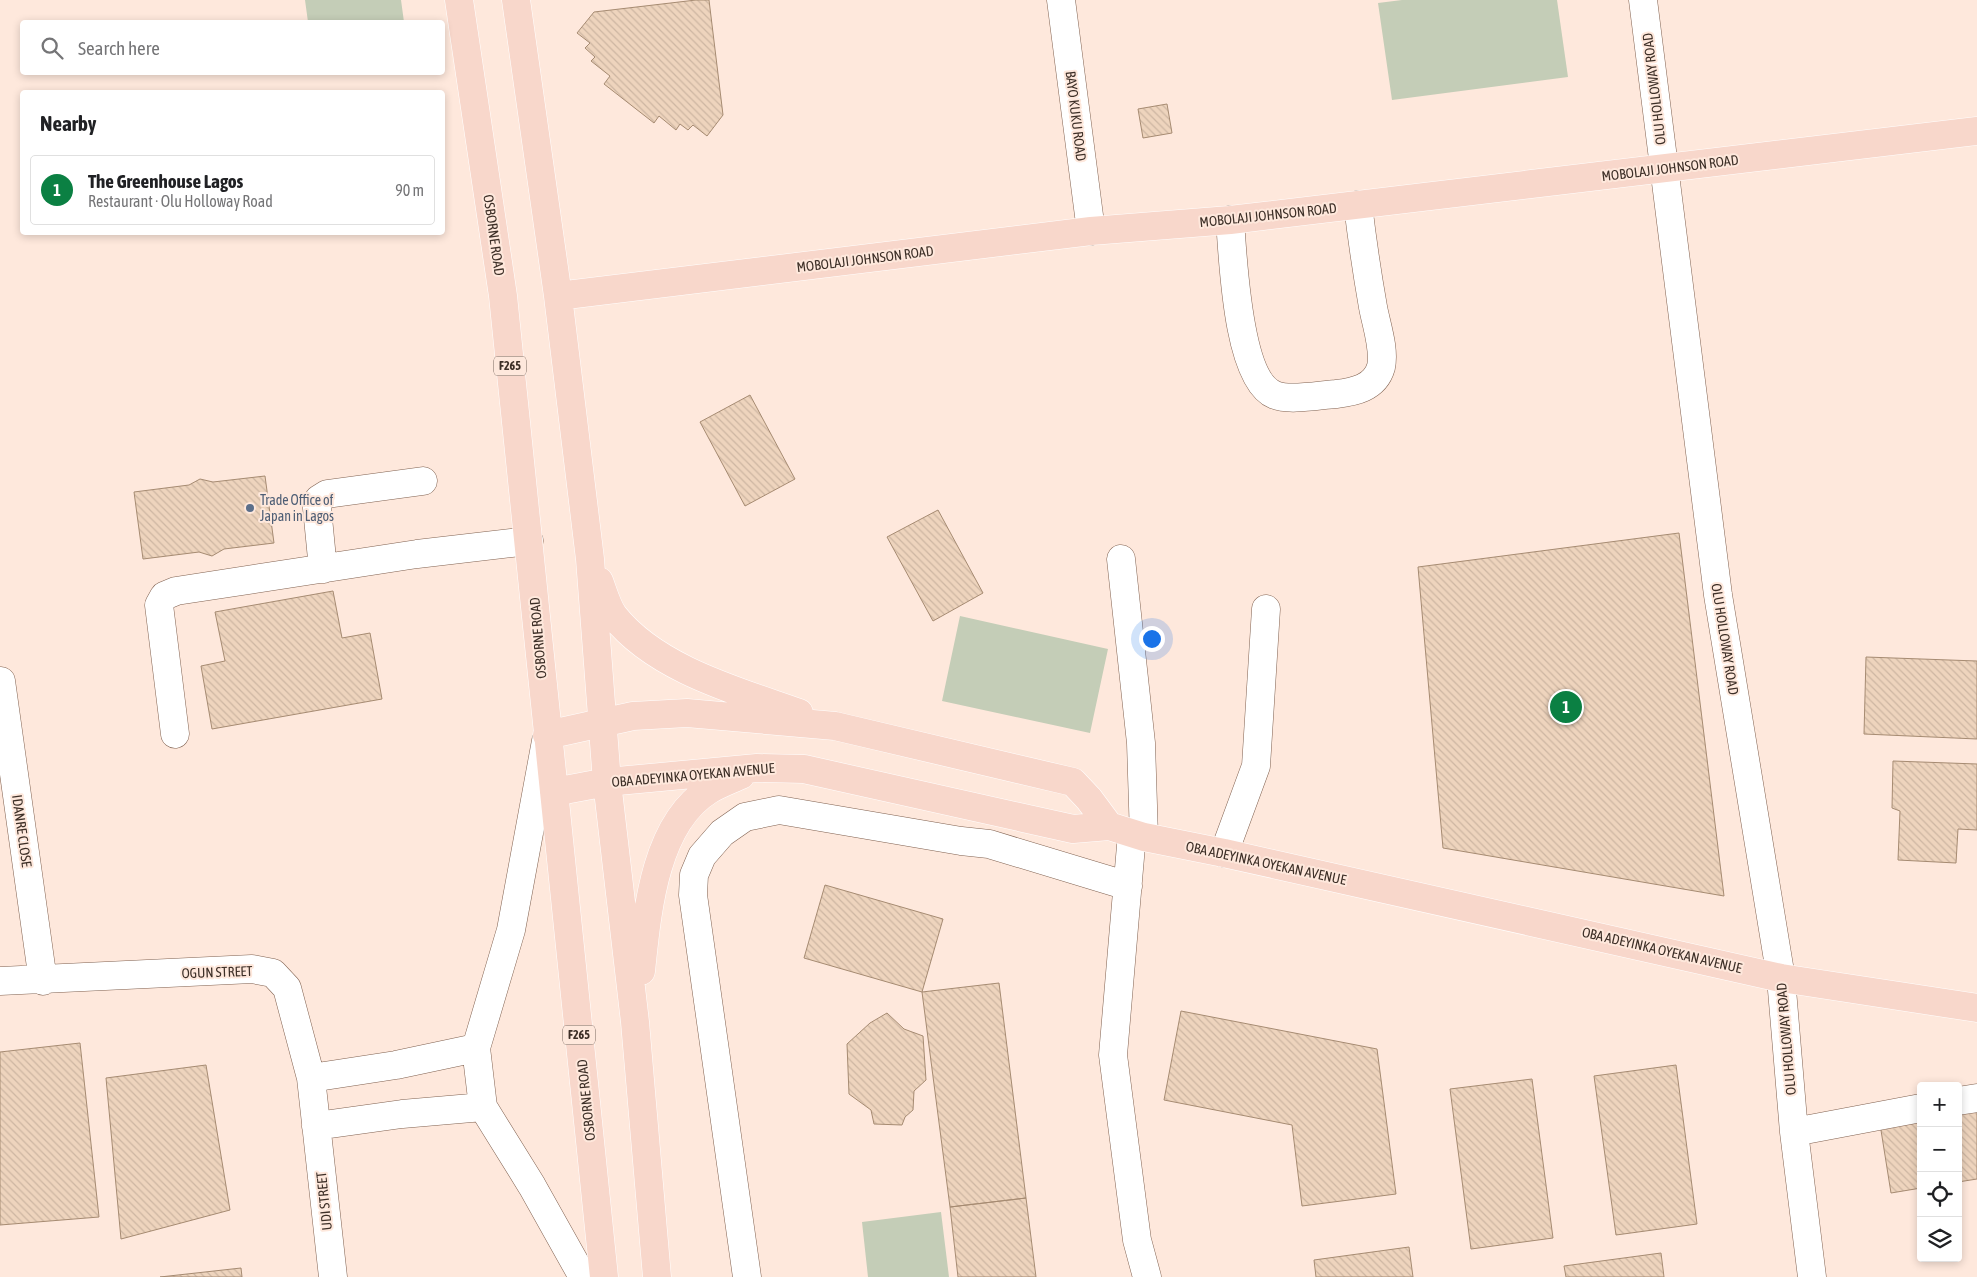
<!DOCTYPE html>
<html lang="en">
<head>
<meta charset="utf-8">
<style>
  :root { --surface:#fff; --page:#f6f6f6; --text:#202124; --muted:#757577; --line:#e0e0e0; --accent:#0b8043 }
  body { margin:0; font-family:"Asap Condensed",sans-serif; background:var(--page); color:var(--text) }
  .controls { position:absolute; right:15px; bottom:15px; display:grid; overflow:hidden; border-radius:5px; box-shadow:0 2px 8px #0003 }
  .controls button { width:45px; height:45px; display:grid; place-items:center; padding:0; border:0; border-bottom:1px solid var(--line); background:var(--surface); color:var(--text); font:25px sans-serif }
  .you { position:absolute; left:1151px; top:638px; width:18px; height:18px; margin:-12px; border:4px solid #fff; border-radius:50%; background:#1a73e8; box-shadow:0 0 0 8px #1a73e833 }
  .badge { display:grid; place-items:center; width:32px; height:32px; border-radius:50%; background:var(--accent); color:#fff; font-size:16px; font-weight:700 }
  .pin { position:absolute; translate:-50% -50%; border:2px solid #fff; box-shadow:0 1px 5px #0006 }
  .list { margin:0; padding:0; list-style:none }
  h2 { display:flex; justify-content:space-between; align-items:center; height:65px; margin:0; padding:0 20px; font-size:21px }
  h2 small { font-size:16px; font-weight:400; color:var(--muted) }
  .list li { display:grid; grid-template-columns:32px 1fr auto; gap:15px; align-items:center; box-sizing:border-box; height:70px; margin:0 10px 10px; padding:0 10px; border:1px solid var(--line); border-radius:5px }
  .list b { display:block; font-size:19px; white-space:nowrap }
  .list p { margin:0; font-size:16px; white-space:nowrap; color:var(--muted) }
  .list em { font-size:16px; font-style:normal; color:var(--muted) }
  .icon { flex:none; width:28px; height:28px; fill:none; stroke:currentColor; stroke-width:2; stroke-linecap:round; stroke-linejoin:round }
  .map { position:relative; flex:none; width:1977px; height:1277px; overflow:hidden }
  .search { position:absolute; background:var(--surface); box-shadow:0 2px 8px #0003; left:20px; top:20px; width:425px; height:55px; display:flex; align-items:center; gap:12px; box-sizing:border-box; padding:0 18px; border-radius:5px; color:var(--muted); font-size:19px }
  .panel { position:absolute; background:var(--surface); box-shadow:0 2px 8px #0003; left:20px; top:90px; width:425px; height:145px; border-radius:5px }
  .map>svg:first-child { display:block }
  .park { fill:#c4cdb7 }
  .building { fill:url(#building-back-hatch); stroke:#a68b72 }
  .lines { fill:none; stroke-linecap:round; stroke-linejoin:round }
  .minor-casing { stroke:#816251; stroke-width:29 }
  .major-casing { stroke:#fff; stroke-width:29 }
  .minor { stroke:#fff; stroke-width:28 }
  .major { stroke:#f8d7cb; stroke-width:28 }
  .service-dot { fill:#5c6f8a; stroke:#fee8dc; stroke-width:2 }
  .labels { text-anchor:middle; stroke-width:4; stroke-linejoin:round; paint-order:stroke }
  .shield { fill:#fee8dc; stroke:#77665d; stroke-width:1 }
  .shield-label { font-size:12px; font-weight:bold; fill:#3d2f27 }
  .street-label { font-size:14px; fill:#3d2f27; stroke:#fee8dc }
  .service-label { font-size:14px; fill:#4e5e75; stroke:#fee8dc; text-anchor:start }
</style>
</head>
<body>
<div class="map">
<svg width="1977" height="1277" viewBox="0 0 1977 1277">
  <defs>
    <pattern id="building-back-hatch" width="6" height="6" patternUnits="userSpaceOnUse" patternTransform="scale(1.25)"><rect width="6" height="6" fill="#eed4bd"/><path d="M-1 5l2 2M0 0l6 6M5-1l2 2" fill="none" stroke="#cdb6a2"/></pattern>
  </defs>
  <rect width="100%" height="100%" fill="#fee8dc"/>
  <path class="park" d="M305,0H401L404,22H308Z
    M1402,0H1557L1568,77L1392,100L1378,3Z
    M960,616L1108,649L1090,733L942,701Z
    M941,1212L949,1277H868L862,1222Z"/>
  <path class="building" d="M696,0H709L723,115L707,136L693,125L688,130L680,124L676,130L659,116L654,123L604,84L610,76L591,61L595,57L585,48L590,43L577,33L594,12Z
    M1167,104L1172,133L1143,138L1138,109Z
    M750,395L795,479L745,506L700,422Z
    M265,476L274,543L224,549L212,556L199,552L143,559L134,492L189,485L200,479L213,482Z
    M938,510L983,593L933,621L887,537Z
    M1679,533L1724,896L1443,848L1418,567Z
    M333,591L342,638L370,633L382,699L212,729L201,666L225,661L215,612Z
    M1866,657L1977,661V739L1864,734Z
    M1893,761L1977,764V830L1958,829L1956,863L1898,860L1900,811L1892,808Z
    M825,885L943,919L922,992L804,958Z
    M999,983L1026,1198L950,1207L922,992Z
    M1181,1011L1377,1049L1396,1194L1302,1206L1292,1125L1164,1100Z
    M887,1013L904,1029L923,1036L926,1080L914,1091L913,1110L905,1117L902,1125L874,1124L871,1110L849,1094L847,1044L870,1023Z
    M80,1043L99,1217L0,1225V1052Z
    M206,1065L230,1210L121,1239L106,1078Z
    M1676,1065L1697,1224L1616,1235L1594,1076Z
    M1532,1079L1553,1238L1471,1249L1450,1089Z
    M1977,1109V1179L1958,1182V1112Z
    M1921,1118V1188L1891,1193L1880,1124Z
    M1026,1198L1036,1277H958L950,1207Z
    M1409,1247L1413,1277H1316L1314,1260Z
    M1661,1253L1664,1277H1566L1564,1266Z
    M241,1268L242,1277H160Z"/>
  <g class="lines">
    <g class="minor-casing">
      <path id="minor" d="M1061,0L1091,231
        M1643,0L1718,595L1781,978L1794,1132L1812,1277
        M1230,220C1233,258 1237,380 1275,395C1289,401 1320,395 1336,394C1354,392 1375,388 1381,367C1385,349 1376,324 1373,307C1367,273 1362,239 1358,205
        M1121,559L1141,743L1144,837
        M323,569L317,508L319,499L327,494L423,481
        M1,681L43,981
        M175,734L159,605L164,596L176,591L417,554L529,541
        M546,741L511,930L476,1048L483,1107L532,1186L583,1277
        M1132,834L1113,1055L1137,1240L1147,1277
        M1224,853L1256,766L1266,609
        M0,981L252,969L273,973L287,988L311,1078L333,1277
        M311,1078L396,1065L476,1048
        M1958,1101L1977,1098
        M316,1126L402,1114L483,1107
        M1794,1132L1921,1108
        M747,1277L693,895L694,875L702,856L722,833L745,817L779,810L961,841L989,844L1128,886"/>
    </g>
    <g class="major-casing">
      <path id="major" d="M459,0L503,296L604,1277
        M516,0L558,296L590,559L607,782L635,1022L657,1277
        M558,296L1091,231L1230,220L1977,131
        M599,581C603,591 607,607 614,616C656,669 737,691 799,713
        M547,735L633,716L687,713L835,726L1073,782L1089,799L1109,826
        M554,792L607,782L757,768L804,769L1073,829L1109,826L1144,837L1224,853L1781,978L1977,1008
        M641,971C647,914 654,824 709,790C719,784 730,780 741,775"/>
    </g>
    <use href="#minor" class="minor"/>
    <use href="#major" class="major"/>
  </g>
  <circle class="service-dot" cx="250" cy="508" r="5"/>
  <g class="labels">
    <g class="shield">
      <rect x="494" y="356.5" width="32" height="19" rx="4"/>
      <rect x="563" y="1025.5" width="32" height="19" rx="4"/>
    </g>
    <g class="shield-label">
      <text x="510" y="370">F265</text>
      <text x="579" y="1039">F265</text>
    </g>
    <g class="street-label">
      <text transform="translate(1654 89) rotate(-97)" y="5">OLU HOLLOWAY ROAD</text>
      <text transform="translate(1076 116) rotate(83)" y="5">BAYO KUKU ROAD</text>
      <text transform="translate(1670 168) rotate(-7)" y="5">MOBOLAJI JOHNSON ROAD</text>
      <text transform="translate(1268 215) rotate(-6)" y="5">MOBOLAJI JOHNSON ROAD</text>
      <text transform="translate(494 235) rotate(82)" y="5">OSBORNE ROAD</text>
      <text transform="translate(865 259) rotate(-7)" y="5">MOBOLAJI JOHNSON ROAD</text>
      <text transform="translate(538 638) rotate(-95)" y="5">OSBORNE ROAD</text>
      <text transform="translate(1725 639) rotate(81)" y="5">OLU HOLLOWAY ROAD</text>
      <text transform="translate(693 775) rotate(-5)" y="5">OBA ADEYINKA OYEKAN AVENUE</text>
      <text transform="translate(22 831) rotate(82)" y="5">IDANRE CLOSE</text>
      <text transform="translate(1266 863) rotate(12)" y="5">OBA ADEYINKA OYEKAN AVENUE</text>
      <text transform="translate(1662 950) rotate(13)" y="5">OBA ADEYINKA OYEKAN AVENUE</text>
      <text transform="translate(217 972) rotate(-2)" y="5">OGUN STREET</text>
      <text transform="translate(1786 1039) rotate(-95)" y="5">OLU HOLLOWAY ROAD</text>
      <text transform="translate(586 1100) rotate(-96)" y="5">OSBORNE ROAD</text>
      <text transform="translate(324 1201) rotate(-96)" y="5">UDI STREET</text>
    </g>
    <g class="service-label">
      <text x="260" y="505">Trade Office of<tspan x="260" dy="16">Japan in Lagos</tspan></text>
    </g>
  </g>
</svg>
<div class="controls">
<button>+</button>
<button>−</button>
<button><svg class="icon" aria-label="locate" viewBox="0 0 24 24"><circle cx="12" cy="12" r="6"/><path d="M12 2v4M12 18v4M2 12h4M18 12h4"/></svg></button>
<button><svg class="icon" aria-label="layers" viewBox="0 0 24 24"><path d="M12 4l9 5-9 5-9-5zM3 14l9 5 9-5"/></svg></button>
</div>
<div class="you"></div>
<div class="pin badge" style="left:1566px;top:707px">1</div>
<div class="search"><svg class="icon" aria-label="search" viewBox="0 0 24 24"><circle cx="10" cy="10" r="6"/><path d="M15 15l6 6"/></svg>Search here</div>
<section class="panel">
<h2>Nearby<small></small></h2>
<ul class="list">
<li><span class="badge">1</span><div><b>The Greenhouse Lagos</b><p>Restaurant · Olu Holloway Road</p></div><em>90 m</em></li>
</ul>
</section>
</div>
</body>
</html>
